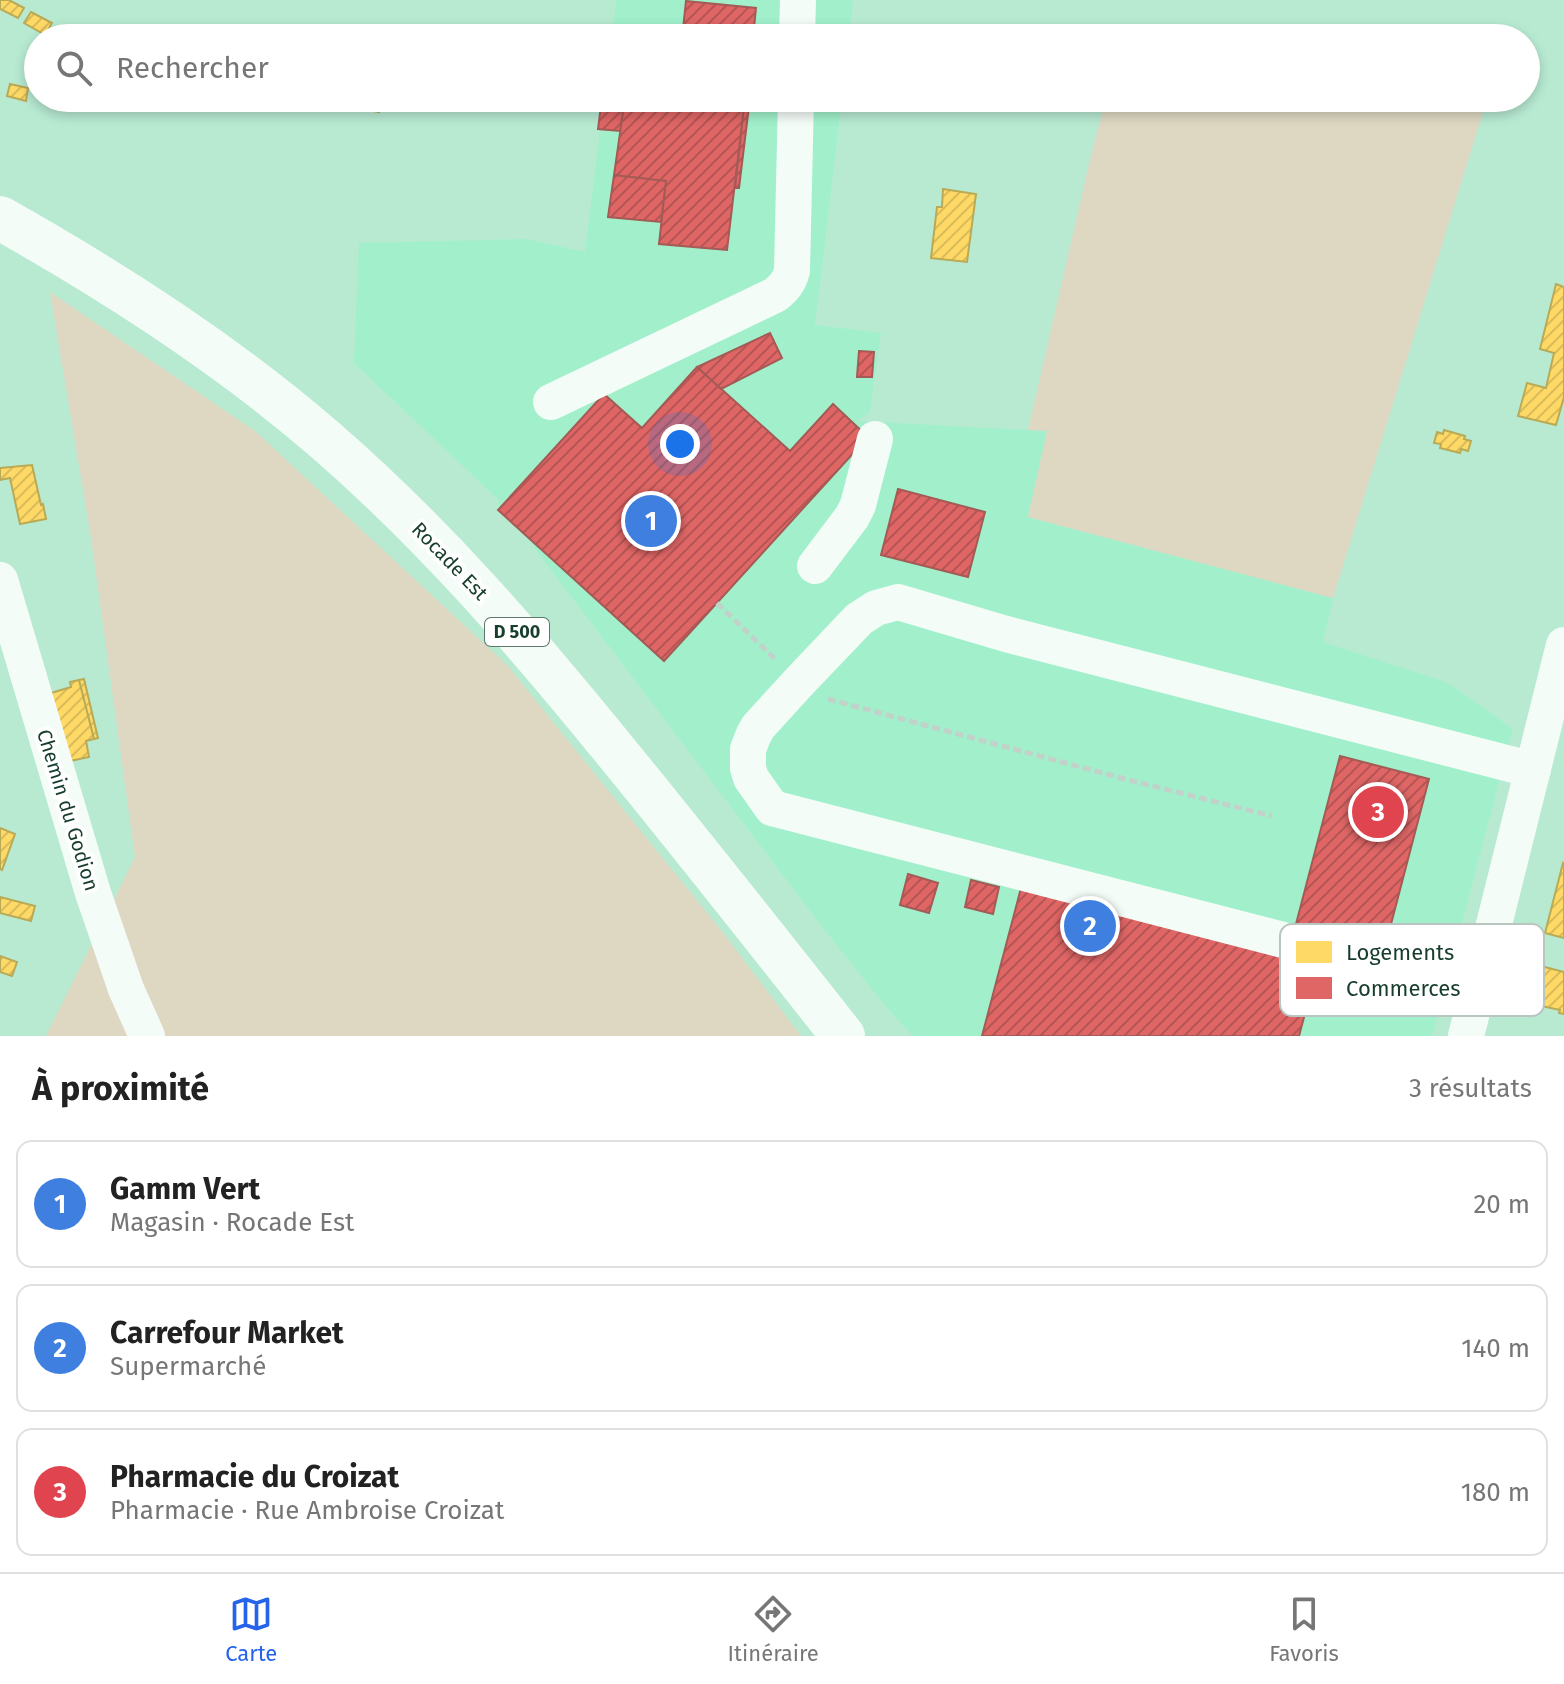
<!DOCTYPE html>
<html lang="fr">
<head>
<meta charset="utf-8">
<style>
  :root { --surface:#fff; --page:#f6f6f6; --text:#222; --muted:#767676; --line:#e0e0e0; --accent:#2563eb }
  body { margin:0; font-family:"Fira Sans",sans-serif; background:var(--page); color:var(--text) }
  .you { position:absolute; left:680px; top:444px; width:28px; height:28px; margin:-20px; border:6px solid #fff; border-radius:50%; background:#1a73e8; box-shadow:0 0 0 12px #1a73e833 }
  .badge { display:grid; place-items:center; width:52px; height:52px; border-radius:50%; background:var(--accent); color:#fff; font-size:26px; font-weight:700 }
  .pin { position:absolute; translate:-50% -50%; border:4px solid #fff; box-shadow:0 2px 8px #0006 }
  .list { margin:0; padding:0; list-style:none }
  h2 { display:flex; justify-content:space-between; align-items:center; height:104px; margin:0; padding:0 32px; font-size:34px }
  h2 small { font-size:26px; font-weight:400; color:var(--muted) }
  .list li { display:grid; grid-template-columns:52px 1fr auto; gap:24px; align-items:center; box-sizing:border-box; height:128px; margin:0 16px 16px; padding:0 16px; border:2px solid var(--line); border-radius:16px }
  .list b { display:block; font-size:30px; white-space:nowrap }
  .list p { margin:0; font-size:26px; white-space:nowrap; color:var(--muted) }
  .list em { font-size:26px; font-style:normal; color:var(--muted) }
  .icon { flex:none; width:44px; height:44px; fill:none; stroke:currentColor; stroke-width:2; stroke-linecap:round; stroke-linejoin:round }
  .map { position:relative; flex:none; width:1564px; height:1036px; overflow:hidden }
  .search { position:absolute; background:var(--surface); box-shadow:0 4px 12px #0003; left:24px; right:24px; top:24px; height:88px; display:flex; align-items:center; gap:20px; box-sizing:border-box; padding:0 28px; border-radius:44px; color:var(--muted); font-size:30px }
  .sheet { height:536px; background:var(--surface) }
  nav { display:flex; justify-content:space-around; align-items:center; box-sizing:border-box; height:112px; border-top:2px solid var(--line); background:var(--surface); font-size:22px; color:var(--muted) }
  nav a { display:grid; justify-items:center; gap:4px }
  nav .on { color:var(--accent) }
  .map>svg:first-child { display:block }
  .built { fill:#a1f0cb }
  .grass { fill:#ded8c2 }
  .homes { fill:url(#homes-hatch); stroke:#b9aa55; stroke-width:2 }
  .shops { fill:url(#shops-hatch); stroke:#a45a55; stroke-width:2 }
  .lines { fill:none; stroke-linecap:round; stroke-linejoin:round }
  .path { stroke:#c2d1ca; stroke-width:5; stroke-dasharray:8 4; stroke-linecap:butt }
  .minor { stroke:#f4fcf8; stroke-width:36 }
  .major { stroke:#f4fcf8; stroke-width:44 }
  .labels { text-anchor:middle; stroke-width:8; stroke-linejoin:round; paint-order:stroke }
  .shield { fill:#fff; stroke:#5d776b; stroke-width:2 }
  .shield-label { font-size:18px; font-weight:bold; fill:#173d2c }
  .street-label { font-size:20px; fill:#173d2c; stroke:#fff }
  .key { fill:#fff; stroke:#b9c5c0; stroke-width:2 }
  .key-label { font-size:22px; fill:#173d2c }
</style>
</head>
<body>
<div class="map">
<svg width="1564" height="1036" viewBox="0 0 1564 1036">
  <defs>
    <pattern id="homes-hatch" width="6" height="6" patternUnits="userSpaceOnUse" patternTransform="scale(2)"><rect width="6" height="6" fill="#ffd966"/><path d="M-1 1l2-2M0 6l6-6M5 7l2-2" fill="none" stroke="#dabb59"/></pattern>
    <pattern id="shops-hatch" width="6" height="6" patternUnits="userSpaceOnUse" patternTransform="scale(2)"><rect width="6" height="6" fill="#e06666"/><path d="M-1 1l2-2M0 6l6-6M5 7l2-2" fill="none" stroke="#b55554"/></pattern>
  </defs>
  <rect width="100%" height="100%" fill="#b8ead2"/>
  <path class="built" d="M616,0H853L849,38H612Z
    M604,98H842L815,325L881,333L870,412L857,421L1048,431L1028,517L1333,598L1323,642L1448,683L1513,729L1432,1036H913L883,1003L820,924L523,533L498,510L499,500L354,363L359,243L526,239L585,252Z"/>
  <path class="grass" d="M1106,98H1485L1483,112L1333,598L1028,517L1047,431L1028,430L1091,155Z
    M50,292L255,431L507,665L724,934L801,1036H46L135,857L91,538Z"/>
  <path class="homes" d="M0,0H9L24,8L18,18L0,9Z
    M31,12L52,23L45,35L24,23Z
    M10,84L28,88L26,101L7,96Z
    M366,98H381L379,112L364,109Z
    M943,189L976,194L967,262L931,258L937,207H942Z
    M1556,284L1564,287V397L1556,425L1518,416L1527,383L1546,388L1554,353L1540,349Z
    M1444,430L1465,436L1464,439L1471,441L1468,451L1461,449L1460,453L1440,448L1441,444L1434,443L1437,432L1443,434Z
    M32,465L41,505L43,504L46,519L20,524L10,478L0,480V468Z
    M84,679L98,738L94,739L79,680Z
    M79,680L94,739L86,741L89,757L70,761L51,693L71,687L70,682Z
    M0,828L15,834L2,870L0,869Z
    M1563,863L1564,864V938L1545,933Z
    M0,897L35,906L31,921L0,913Z
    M0,956L17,962L12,976L0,972Z
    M1537,965L1564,972V1014L1559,1013L1560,1010L1528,1003Z"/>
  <path class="shops" d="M686,1L756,8L753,38H682Z
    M602,98H625L620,131L598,129Z
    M625,98H745L727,250L659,244L666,181L614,175Z
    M745,98H750L739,188H735Z
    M614,175L666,181L661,222L608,217Z
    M770,333L782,358L721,389L697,367Z
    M859,351L874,352L872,377H857Z
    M697,367L790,451L833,404L868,437L664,661L498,510L604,394L642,428Z
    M898,489L985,512L968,577L881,555Z
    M1340,756L1429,779L1385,947L1296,924Z
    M908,874L938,883L929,913L900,905Z
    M971,880L999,887L993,914L965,907Z
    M1021,888L1318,965L1299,1036H982Z"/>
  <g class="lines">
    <path class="path" d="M717,603L776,660
      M828,699L1125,779L1272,816"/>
    <path class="minor" d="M797,38L798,0
      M551,402L775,295C784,288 789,282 792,271L796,98
      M815,566L852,517L858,505L875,439
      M0,580L93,893L126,989L147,1036
      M1477,990L772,808L751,778L748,768V749L754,734L758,727L799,682L859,619L876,608L898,602L1006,634L1533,770
      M1466,1036L1564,645"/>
    <path class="major" d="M0,218C114,282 225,353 324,439C433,533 526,641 617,753C693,846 768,941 843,1036"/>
  </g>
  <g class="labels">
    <rect class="shield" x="485" y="618" width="64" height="28" rx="6"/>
    <g class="shield-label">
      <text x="517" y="638">D 500</text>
    </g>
    <g class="street-label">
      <text transform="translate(450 561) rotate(46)" y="7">Rocade Est</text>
      <text transform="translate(68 810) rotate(73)" y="7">Chemin du Godion</text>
    </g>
  </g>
  <rect x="1280" y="924" width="264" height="92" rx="12" class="key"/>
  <rect x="1296" y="941" width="36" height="22" fill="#ffd966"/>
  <rect x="1296" y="977" width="36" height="22" fill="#e06666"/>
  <g class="key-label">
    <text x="1346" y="960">Logements</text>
    <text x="1346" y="996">Commerces</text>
  </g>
</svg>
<div class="you"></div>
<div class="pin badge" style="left:651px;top:521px;background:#3f7fe0">1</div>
<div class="pin badge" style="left:1090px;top:926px;background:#3f7fe0">2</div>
<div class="pin badge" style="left:1378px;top:812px;background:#e0444e">3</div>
<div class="search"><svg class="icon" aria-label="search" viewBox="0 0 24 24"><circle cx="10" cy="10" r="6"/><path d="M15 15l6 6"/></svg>Rechercher</div>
</div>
<section class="sheet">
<h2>À proximité<small>3 résultats</small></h2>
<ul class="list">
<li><span class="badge" style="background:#3f7fe0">1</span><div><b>Gamm Vert</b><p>Magasin · Rocade Est</p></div><em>20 m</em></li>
<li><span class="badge" style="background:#3f7fe0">2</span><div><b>Carrefour Market</b><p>Supermarché</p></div><em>140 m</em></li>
<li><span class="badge" style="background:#e0444e">3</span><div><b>Pharmacie du Croizat</b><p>Pharmacie · Rue Ambroise Croizat</p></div><em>180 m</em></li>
</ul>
</section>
<nav>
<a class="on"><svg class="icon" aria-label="map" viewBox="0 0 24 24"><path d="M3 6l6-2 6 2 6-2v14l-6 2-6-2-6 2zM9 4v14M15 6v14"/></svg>Carte</a>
<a><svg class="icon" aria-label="directions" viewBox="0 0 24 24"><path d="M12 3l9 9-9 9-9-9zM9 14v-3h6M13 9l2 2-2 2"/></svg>Itinéraire</a>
<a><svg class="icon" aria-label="saved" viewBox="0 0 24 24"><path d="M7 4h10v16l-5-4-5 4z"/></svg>Favoris</a>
</nav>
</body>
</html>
